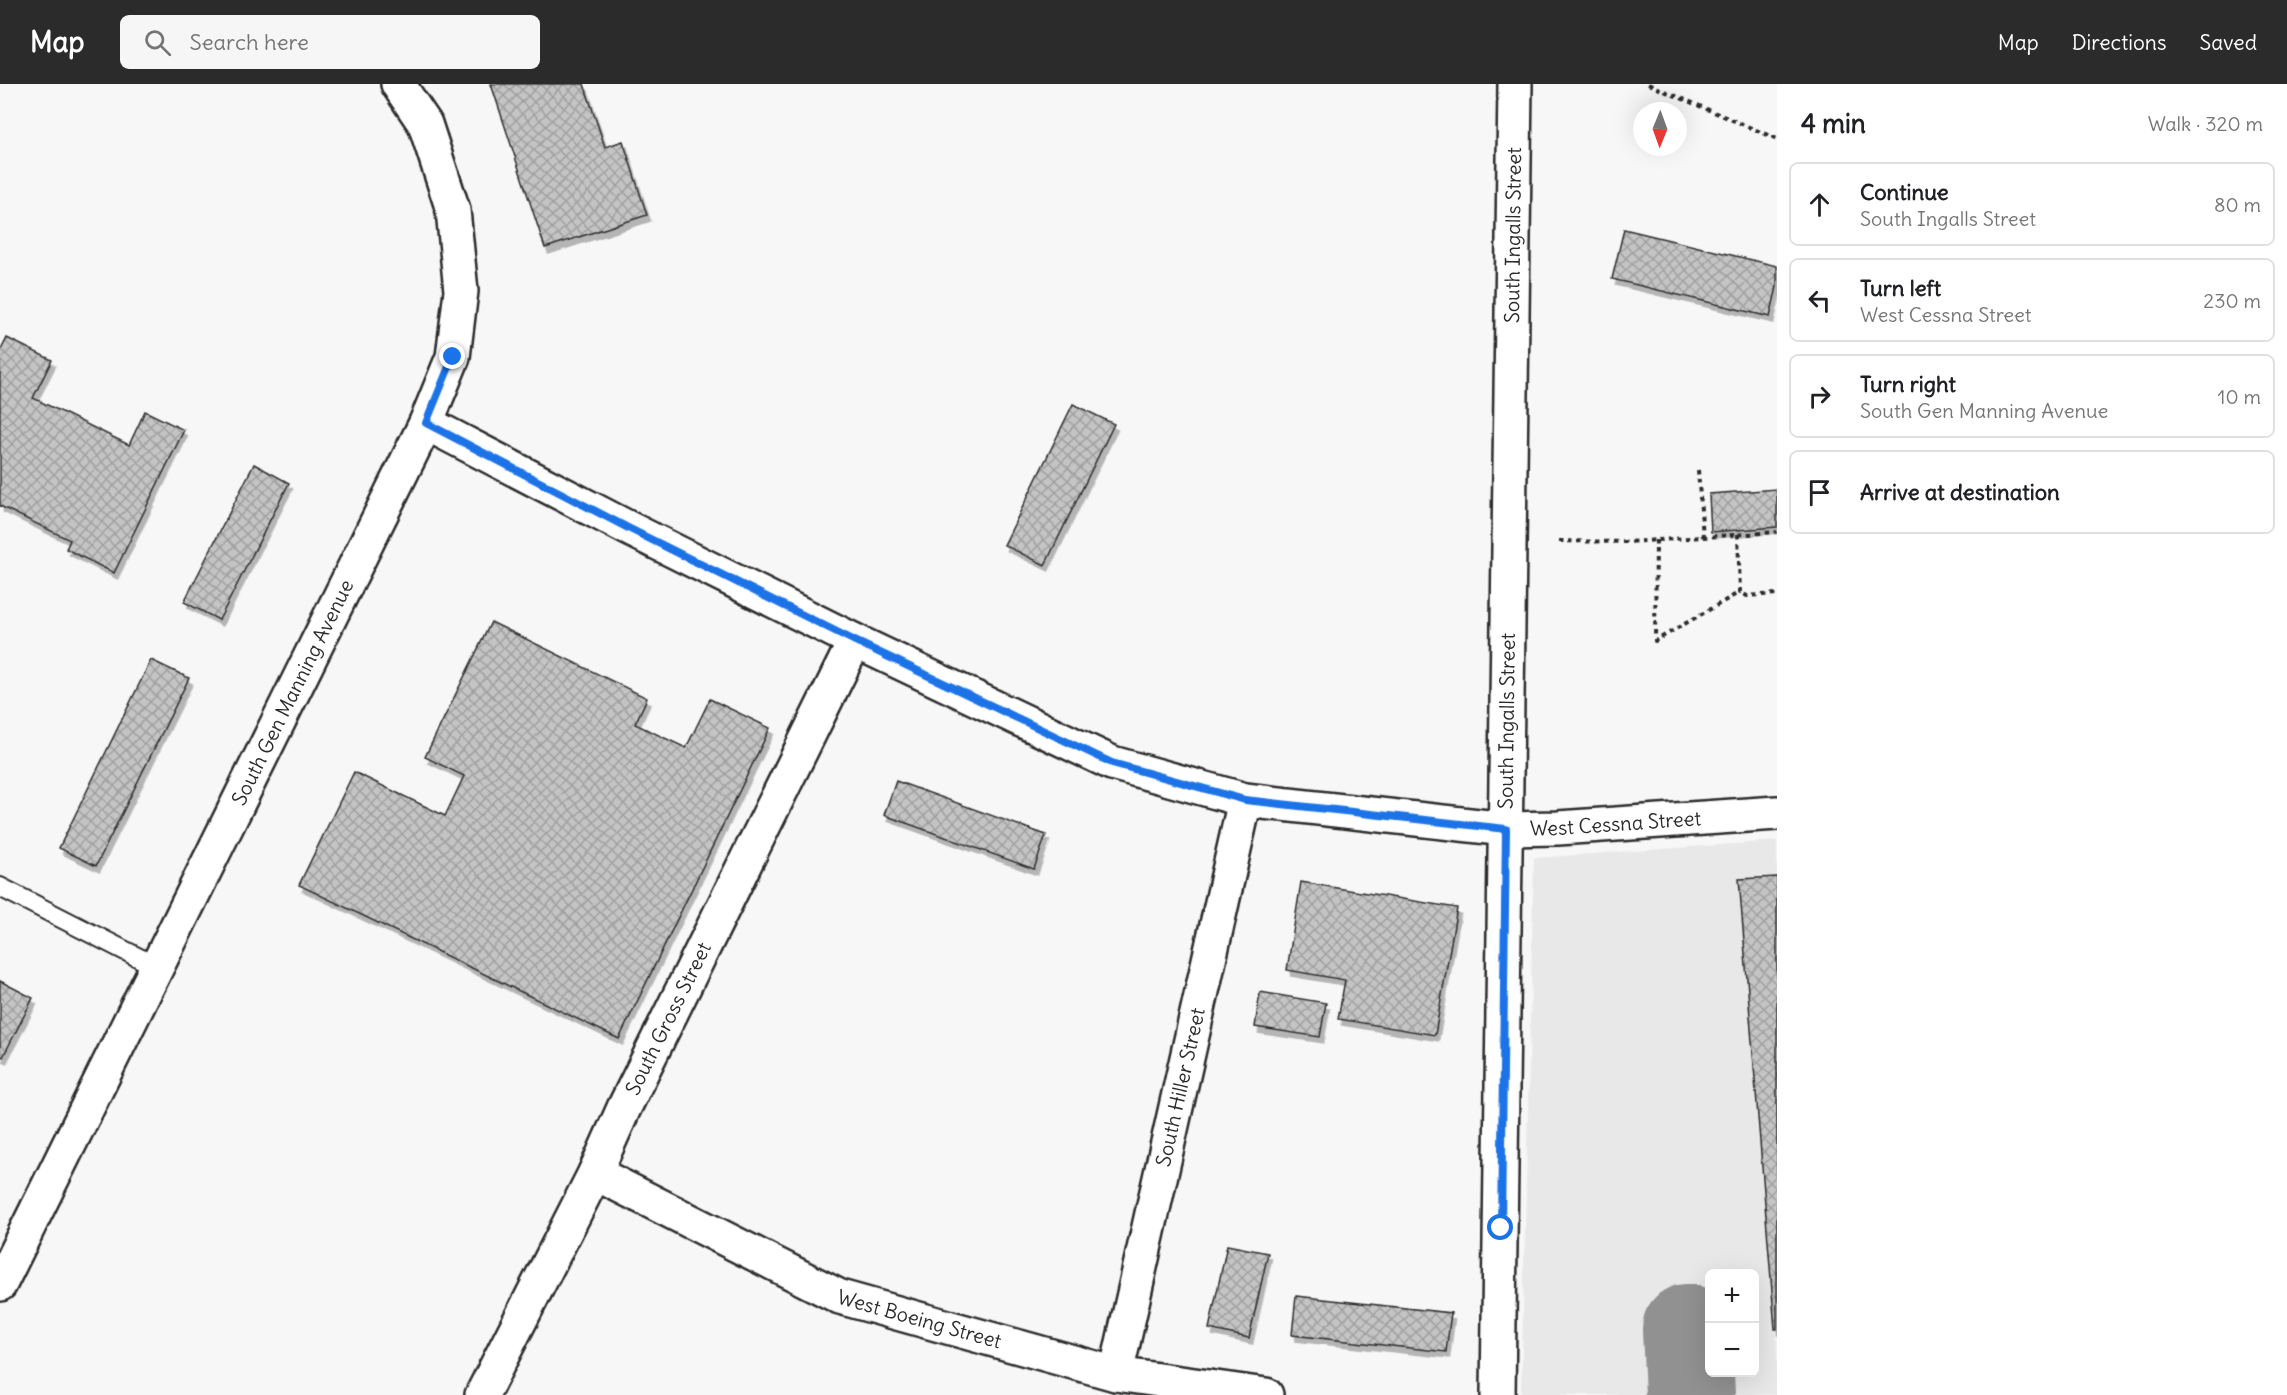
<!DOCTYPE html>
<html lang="en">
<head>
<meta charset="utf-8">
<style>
  :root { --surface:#fff; --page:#f6f6f6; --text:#202124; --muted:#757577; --line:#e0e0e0; --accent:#2b2b2b }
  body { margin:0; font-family:Delius,sans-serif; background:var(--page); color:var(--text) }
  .controls { position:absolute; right:18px; bottom:18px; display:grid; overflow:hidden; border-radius:9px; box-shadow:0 6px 24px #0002 }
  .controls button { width:54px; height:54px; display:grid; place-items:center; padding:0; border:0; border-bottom:2px solid var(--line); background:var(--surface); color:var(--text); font:30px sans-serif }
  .compass { position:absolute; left:1633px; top:18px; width:54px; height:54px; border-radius:50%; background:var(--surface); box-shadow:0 6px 24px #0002; rotate:181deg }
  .stop { position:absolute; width:18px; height:18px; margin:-14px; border:4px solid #1a73e8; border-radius:50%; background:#fff }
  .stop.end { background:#1a73e8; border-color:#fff; box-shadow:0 2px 6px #0008 }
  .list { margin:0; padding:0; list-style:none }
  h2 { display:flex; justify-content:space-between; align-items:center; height:78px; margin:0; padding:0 24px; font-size:26px }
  h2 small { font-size:20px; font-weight:400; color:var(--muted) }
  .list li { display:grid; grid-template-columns:39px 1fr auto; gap:18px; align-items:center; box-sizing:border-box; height:84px; margin:0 12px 12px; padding:0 12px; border:2px solid var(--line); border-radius:9px }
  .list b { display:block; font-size:22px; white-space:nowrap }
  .list p { margin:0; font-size:20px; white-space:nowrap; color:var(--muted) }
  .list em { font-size:20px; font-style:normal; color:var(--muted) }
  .icon { flex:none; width:33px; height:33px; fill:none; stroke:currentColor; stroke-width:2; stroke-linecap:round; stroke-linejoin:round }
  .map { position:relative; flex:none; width:1777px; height:1311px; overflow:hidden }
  header { display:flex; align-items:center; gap:36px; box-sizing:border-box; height:84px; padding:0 30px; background:var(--accent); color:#fff }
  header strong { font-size:28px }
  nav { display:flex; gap:33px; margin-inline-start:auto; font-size:21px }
  .search { width:420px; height:54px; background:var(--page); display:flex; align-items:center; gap:15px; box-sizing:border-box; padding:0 21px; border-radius:9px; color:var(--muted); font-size:22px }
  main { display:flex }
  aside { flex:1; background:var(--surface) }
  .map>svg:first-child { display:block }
  .built { fill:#e8e8e8; fill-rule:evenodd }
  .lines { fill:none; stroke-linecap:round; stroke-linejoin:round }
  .taxiway { stroke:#919191; stroke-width:90 }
  .building { fill:url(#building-cross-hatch); stroke:#2b2b2b; stroke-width:1.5; filter:url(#shadow) }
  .service-casing { stroke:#2b2b2b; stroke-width:22 }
  .minor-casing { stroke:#2b2b2b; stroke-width:38 }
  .path { stroke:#2b2b2b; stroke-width:4; stroke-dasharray:4.5 4.5; stroke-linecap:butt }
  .service { stroke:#fff; stroke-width:18 }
  .minor { stroke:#fff; stroke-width:33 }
  .route { stroke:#1a73e8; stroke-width:8 }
  .labels { text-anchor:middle; stroke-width:4.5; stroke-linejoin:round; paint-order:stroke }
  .street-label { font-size:20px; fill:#2b2b2b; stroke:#fff }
</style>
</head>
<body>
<header>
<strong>Map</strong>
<div class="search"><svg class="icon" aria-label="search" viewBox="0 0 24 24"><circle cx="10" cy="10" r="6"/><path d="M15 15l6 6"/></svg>Search here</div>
<nav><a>Map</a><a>Directions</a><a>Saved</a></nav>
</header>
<main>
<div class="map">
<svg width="1777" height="1311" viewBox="0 0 1777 1311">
  <defs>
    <pattern id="building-cross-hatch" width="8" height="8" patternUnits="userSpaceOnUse" patternTransform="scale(1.5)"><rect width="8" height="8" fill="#c4c4c4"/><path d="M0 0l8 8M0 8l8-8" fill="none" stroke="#9f9f9f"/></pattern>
    <filter id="shadow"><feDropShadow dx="3.5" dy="6" stdDeviation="0" flood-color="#0004"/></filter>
  </defs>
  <rect width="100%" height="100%" fill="#f7f7f7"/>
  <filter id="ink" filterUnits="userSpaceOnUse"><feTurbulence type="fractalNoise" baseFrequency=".0167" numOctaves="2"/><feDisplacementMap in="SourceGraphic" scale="12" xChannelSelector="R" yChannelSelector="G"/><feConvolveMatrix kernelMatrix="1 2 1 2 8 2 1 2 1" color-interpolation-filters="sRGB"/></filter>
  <g filter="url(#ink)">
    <path class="built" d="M1777,757V1311H1521L1534,774ZM1710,1190H1754V1288H1710Z"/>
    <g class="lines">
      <path class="taxiway" d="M1687,1245L1690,1311"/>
    </g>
    <path class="building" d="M491,0H584L605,63L623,57L647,131L545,164Z
      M1624,145L1777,182V203L1770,233L1612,195Z
      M7,254L52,276L33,314L129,361L145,327L184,346L114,489L66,465L70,456L0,422V268Z
      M1073,320L1114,340L1045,481L1004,461Z
      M254,380L289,399L219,536L184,518Z
      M1777,405V443L1711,448L1709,410Z
      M491,538L647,614L635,640L686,664L710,615L770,644L619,955L299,801L354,688L445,732L464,692L425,673Z
      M151,576L189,594L96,782L59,764Z
      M896,697L1046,751L1034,785L884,731Z
      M1777,793V1245H1775L1739,795Z
      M1301,798L1457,824L1435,951L1338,935L1345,896L1287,886Z
      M0,897L33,914L3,973L0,971Z
      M1260,908L1326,919L1320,953L1255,943Z
      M1227,1161L1268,1169L1249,1254L1209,1245Z
      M1296,1212L1451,1229L1446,1268L1292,1251Z"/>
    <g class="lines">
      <g class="service-casing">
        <path id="service" d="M0,803L157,883"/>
      </g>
      <g class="minor-casing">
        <g id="minor">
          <path id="s1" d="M426,339L630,445L855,557L1112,679L1245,716L1506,745L1558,744L1777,729"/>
          <path id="s2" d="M595,1089L840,1213L1116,1290L1266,1311"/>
          <path id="s3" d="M0,1200L426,339L453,273L461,207L453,126L425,40L398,0"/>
          <path id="s4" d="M1116,1290L1245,716"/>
          <path id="s5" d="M482,1311L595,1089L624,1024L855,557"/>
          <path id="s6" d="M1498,1311L1515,0"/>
        </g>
      </g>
      <path class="path" d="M1648,0L1777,55
        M1698,386L1703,453
        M1738,450L1740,508L1747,512L1777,510
        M1656,456L1655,557L1740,508
        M1559,457L1629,458L1777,448"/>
      <use href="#service" class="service"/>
      <use href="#minor" class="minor"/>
    </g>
  </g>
  <g class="lines" filter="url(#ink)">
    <path class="route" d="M453,273L426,339L630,445L855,557L1112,679L1245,716L1506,745L1501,1144"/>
  </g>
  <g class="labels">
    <g class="street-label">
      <text dy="7" stroke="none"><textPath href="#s6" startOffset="1160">South Ingalls Street</textPath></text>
      <text dy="7" stroke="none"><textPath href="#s3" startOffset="660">South Gen Manning Avenue</textPath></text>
      <text dy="7" stroke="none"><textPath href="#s6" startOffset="674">South Ingalls Street</textPath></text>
      <text dy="7" stroke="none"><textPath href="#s1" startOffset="1276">West Cessna Street</textPath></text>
      <text dy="7" stroke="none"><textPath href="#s5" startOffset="420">South Gross Street</textPath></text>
      <text dy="7" stroke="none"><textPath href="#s4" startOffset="294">South Hiller Street</textPath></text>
      <text dy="7" stroke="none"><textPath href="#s2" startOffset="357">West Boeing Street</textPath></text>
    </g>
  </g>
</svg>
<div class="controls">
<button>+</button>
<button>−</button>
</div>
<svg class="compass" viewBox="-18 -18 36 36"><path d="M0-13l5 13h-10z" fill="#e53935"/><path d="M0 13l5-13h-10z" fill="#757577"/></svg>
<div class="stop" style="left:1501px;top:1144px"></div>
<div class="stop end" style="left:453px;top:273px"></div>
</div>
<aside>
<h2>4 min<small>Walk · 320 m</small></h2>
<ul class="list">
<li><svg class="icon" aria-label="ahead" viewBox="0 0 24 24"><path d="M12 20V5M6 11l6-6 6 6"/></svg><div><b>Continue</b><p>South Ingalls Street</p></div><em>80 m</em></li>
<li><svg class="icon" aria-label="left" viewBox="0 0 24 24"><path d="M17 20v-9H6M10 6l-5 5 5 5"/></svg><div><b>Turn left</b><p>West Cessna Street</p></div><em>230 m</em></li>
<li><svg class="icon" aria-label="right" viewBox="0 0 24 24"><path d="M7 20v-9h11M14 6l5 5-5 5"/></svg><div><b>Turn right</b><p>South Gen Manning Avenue</p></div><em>10 m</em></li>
<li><svg class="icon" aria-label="arrive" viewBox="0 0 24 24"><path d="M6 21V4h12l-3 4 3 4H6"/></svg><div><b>Arrive at destination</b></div></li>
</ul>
</aside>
</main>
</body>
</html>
